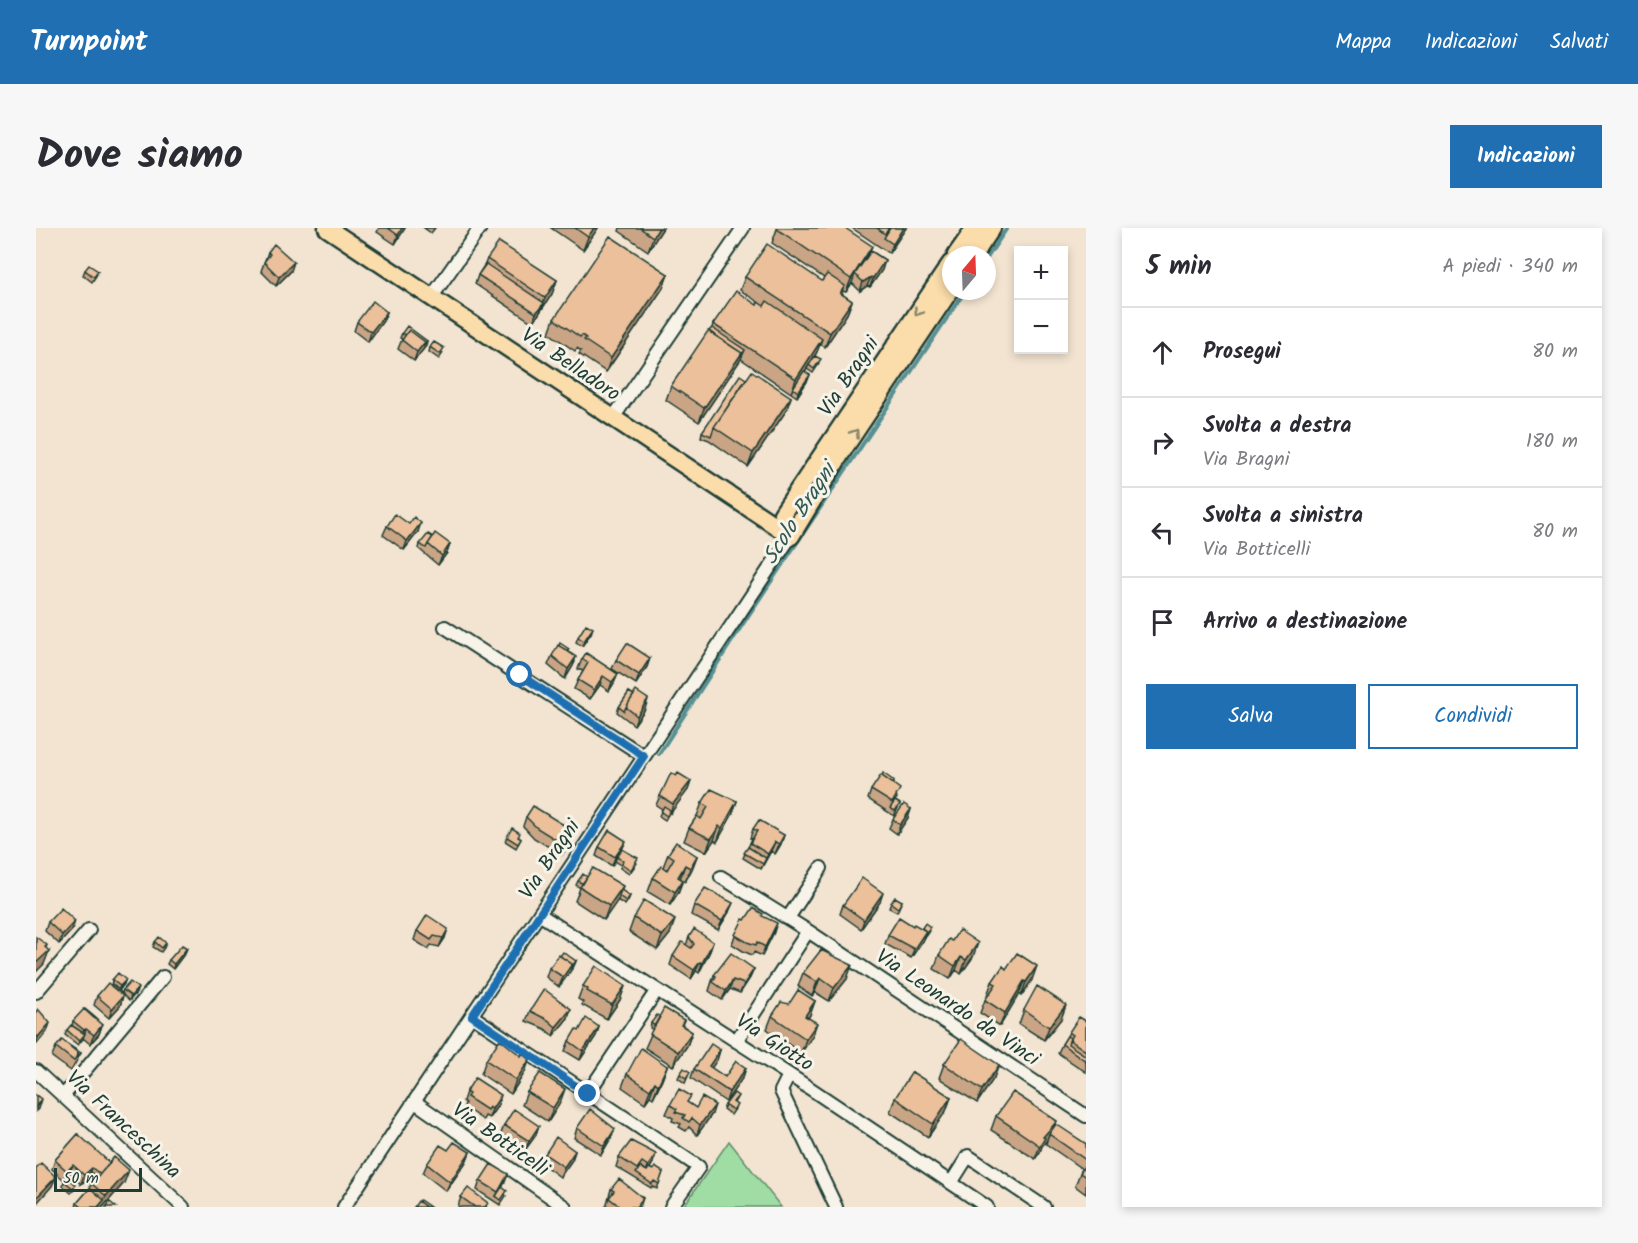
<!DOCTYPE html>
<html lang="it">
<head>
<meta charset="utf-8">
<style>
  :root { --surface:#fff; --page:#f7f7f7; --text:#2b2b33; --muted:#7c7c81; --line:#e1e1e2; --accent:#1f6fb2 }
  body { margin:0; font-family:Kalam,sans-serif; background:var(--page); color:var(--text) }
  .controls { position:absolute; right:18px; top:18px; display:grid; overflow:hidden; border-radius:0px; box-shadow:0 3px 9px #0003 }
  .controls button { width:54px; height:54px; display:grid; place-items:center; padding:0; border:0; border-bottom:2px solid var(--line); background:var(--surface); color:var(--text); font:30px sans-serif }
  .compass { position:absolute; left:906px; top:18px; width:54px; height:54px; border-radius:50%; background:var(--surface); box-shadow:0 3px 9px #0003; rotate:19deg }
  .scale { position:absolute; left:18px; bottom:15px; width:88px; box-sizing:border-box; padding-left:6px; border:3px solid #1f3d34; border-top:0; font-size:16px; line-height:21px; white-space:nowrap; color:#1f3d34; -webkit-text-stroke:4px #f7f3e8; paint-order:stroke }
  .stop { position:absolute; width:18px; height:18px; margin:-14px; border:4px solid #1f6fb2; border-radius:50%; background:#fff }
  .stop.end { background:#1f6fb2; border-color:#fff; box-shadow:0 2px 6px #0008 }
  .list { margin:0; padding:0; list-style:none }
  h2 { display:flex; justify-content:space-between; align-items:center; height:78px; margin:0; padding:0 24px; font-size:26px }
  h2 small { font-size:20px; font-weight:400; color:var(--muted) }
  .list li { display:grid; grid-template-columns:39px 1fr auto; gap:18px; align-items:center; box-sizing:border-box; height:90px; padding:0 24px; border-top:2px solid var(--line) }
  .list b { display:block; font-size:22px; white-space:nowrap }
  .list p { margin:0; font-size:20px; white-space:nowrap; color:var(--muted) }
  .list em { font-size:20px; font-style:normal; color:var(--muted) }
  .actions { display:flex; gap:12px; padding:18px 24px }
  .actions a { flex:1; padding:14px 0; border:2px solid var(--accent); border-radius:0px; text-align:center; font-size:21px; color:var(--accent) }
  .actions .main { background:var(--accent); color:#fff }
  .icon { flex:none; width:33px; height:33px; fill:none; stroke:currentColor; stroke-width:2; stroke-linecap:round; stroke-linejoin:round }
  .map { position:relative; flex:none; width:1050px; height:979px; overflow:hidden; border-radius:0px }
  header { display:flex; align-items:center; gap:36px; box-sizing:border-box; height:84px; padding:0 30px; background:var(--accent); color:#fff }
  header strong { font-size:28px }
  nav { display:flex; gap:33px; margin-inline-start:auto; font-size:21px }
  .intro { display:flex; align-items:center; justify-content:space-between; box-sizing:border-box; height:144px; padding:0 36px }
  h1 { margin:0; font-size:42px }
  .button { padding:15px 27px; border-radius:0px; background:var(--accent); color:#fff; font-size:21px; font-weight:700 }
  main { display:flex; gap:36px; padding:0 36px }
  aside { flex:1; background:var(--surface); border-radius:0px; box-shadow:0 3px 9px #0003 }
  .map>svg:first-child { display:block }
  .green { fill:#9fdda5; stroke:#5f8d6c; stroke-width:1.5 }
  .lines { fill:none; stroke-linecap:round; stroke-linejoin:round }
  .stream { stroke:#549094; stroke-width:4 }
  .minor-casing { stroke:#1f3d34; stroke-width:16 }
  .major-casing { stroke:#1f3d34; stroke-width:21 }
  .minor { stroke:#f7f3e8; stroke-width:12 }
  .major { stroke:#fbddab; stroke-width:16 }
  .wall { fill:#caa585; stroke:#1f3d34; stroke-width:1.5 }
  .shaded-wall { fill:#a4866c; stroke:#1f3d34; stroke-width:1.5 }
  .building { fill:#ebc09b; stroke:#1f3d34; stroke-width:1.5 }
  .oneway { stroke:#82856a }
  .route { stroke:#1f6fb2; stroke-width:8 }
  .labels { text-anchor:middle; stroke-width:6; stroke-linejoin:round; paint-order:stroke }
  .street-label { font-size:21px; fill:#1f3d34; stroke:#f7f3e8 }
  .water-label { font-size:22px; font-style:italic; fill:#315954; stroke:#f7f3e8 }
</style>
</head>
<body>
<header>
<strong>Turnpoint</strong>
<nav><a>Mappa</a><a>Indicazioni</a><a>Salvati</a></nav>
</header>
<div class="intro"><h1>Dove siamo</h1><a class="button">Indicazioni</a></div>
<main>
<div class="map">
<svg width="1050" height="979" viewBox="0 0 1050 979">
  <rect width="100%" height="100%" fill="#f3e4d1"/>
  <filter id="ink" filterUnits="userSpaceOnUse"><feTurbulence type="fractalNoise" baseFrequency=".0167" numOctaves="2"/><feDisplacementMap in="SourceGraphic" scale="12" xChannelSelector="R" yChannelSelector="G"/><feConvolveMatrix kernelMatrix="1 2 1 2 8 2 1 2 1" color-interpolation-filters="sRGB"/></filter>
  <g filter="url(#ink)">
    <path class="green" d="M693,913L745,979H647Z"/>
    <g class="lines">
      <path class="stream" d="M951,30L971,0
        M623,526L714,385L929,63"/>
      <g class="minor-casing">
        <path id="minor" d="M395,70L444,0
          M577,190L707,0
          M409,399L608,528
          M685,649L772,703L1050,888
          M503,686L775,861L951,979
          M752,690L785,640
          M0,764L53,702
          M436,788L663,939L635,979
          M700,813L772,703
          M0,843L147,979
          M753,847L745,863L800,979
          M552,865L621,762
          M28,867L127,749
          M379,874L529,979
          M915,955L932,928L1008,979
          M308,979L755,308"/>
      </g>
      <g class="major-casing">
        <path id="major" d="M291,0L755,308
          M920,27L939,0
          M938,27L956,0
          M755,308L746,286L915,35
          M755,308L809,219L915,61"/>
      </g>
      <use href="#minor" class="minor"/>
      <use href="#major" class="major"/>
    </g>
    <path class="wall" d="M343,0H369L359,16L341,4Z
      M388,0H399L395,5Z
      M515,0H562L547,22Z
      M584,0H627L612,23L583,3Z
      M816,0H870L853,25Z
      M741,1L835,23L849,32L846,42L834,59L831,58L824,63L816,55L810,64L807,63L806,66L816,73L811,86L789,119L784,116L779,128L783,136L777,145L771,141L772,139L769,144L772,152L761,169L705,131L663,194L630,172L635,158L676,100L677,96L721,77L722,74L704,62L709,49L786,53L788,50L736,15Z
      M232,24L255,43L240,58L225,43Z
      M451,31L521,52L516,66L497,95L439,56L442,47L449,36Z
      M49,42L62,43L60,48L56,54L47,47Z
      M632,46L627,60L570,144L543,126L545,123L541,120L539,123L513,105L518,91Z
      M351,84L347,93L332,114L318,103L321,94Z
      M366,105L390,118L378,133L362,121L366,111L364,110Z
      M394,119L407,125L403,131L393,124Z
      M710,151L755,169L750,183L712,239L673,212L665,209L666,204Z
      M351,298L382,304L368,322L347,307Z
      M384,316H414L411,325L402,337L383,321Z
      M555,405L546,418L540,414L542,409Z
      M532,424L539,434L529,451L512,437L516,428Z
      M614,430L611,439L600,456L576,441L580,432Z
      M546,431L582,446L578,455L573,463L564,457L554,471L538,461L542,452L547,443L542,441Z
      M593,464L609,481L598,497L581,484L583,479Z
      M655,553L652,562L633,585L629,592L623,588L626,581L620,577L624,568Z
      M858,553L857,556L861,570L859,573L864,576L858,588L832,571L835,562Z
      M701,573L696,587L681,614L678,612L670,624L648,613L653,600L661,588L666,575Z
      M875,581L872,590L861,606L853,600L857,591Z
      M490,589L527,596L531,599L529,604L535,613L526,627L498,610L487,598Z
      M717,601L748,607L745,616L739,626L735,623L725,641L707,630L716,611L714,610Z
      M471,609H483L485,611L480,620L469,613Z
      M563,619L586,621L601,635L593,646L584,640L585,637L579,633L576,638L560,628Z
      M632,626L661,628L656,641L649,654L646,652L642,665L634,677L612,664L617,650L627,639Z
      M551,649H572L585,662L594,668L592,673L589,677L581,672L568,692L539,673L544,660L540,657L542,653Z
      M866,673L861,684L853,680L855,675Z
      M844,674L825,701L804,686L807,677Z
      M658,677L693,684L682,702L655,687Z
      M726,688L738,704L726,728L718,724L716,727L707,723L696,716L699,707L709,692Z
      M598,690L634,706L621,722L593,704Z
      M12,694L36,702L23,716L9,703Z
      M877,698L893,703L875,730L849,716L852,707Z
      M381,703L409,710L403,719L395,717L392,721L378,712Z
      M653,709L677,714L674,723L663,745L660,743L655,751L634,737L637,728L650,717Z
      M119,714L130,715L128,720L125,724L117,719Z
      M151,720L149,725L137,741L131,736L133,732Z
      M903,727L937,729L925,746L920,742L914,751L898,741Z
      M540,733L538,738L523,759L510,749L513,740Z
      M718,741L714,750L704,765L694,761L686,772L673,763L678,747Z
      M970,741L996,752L985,768L983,766L964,798L944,785L949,772L952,768L951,767L956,754Z
      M767,745L811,751L793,773L779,764L776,768L762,758Z
      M76,752L88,756L83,763L86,765L87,762L100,765L93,773L87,767L84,778L73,790L58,777L61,768L75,758Z
      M547,758H589L584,772L571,791L546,777L547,774L542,771Z
      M779,773L774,787L772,790L776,809L765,825L731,801L736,788L753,776Z
      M1030,777L1025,791L1008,812L983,796L988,782Z
      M494,783L532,790L517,808L509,801L490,793Z
      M624,789L648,792L646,797L656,804L651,818L637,838L609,820L617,802L614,800L615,795Z
      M60,792L66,797L63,806L54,816L47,810L42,817L29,807L31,802L36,798L37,793Z
      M1050,793V844L1022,825L1026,816L1031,808L1033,804Z
      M563,799L560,808L544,832L529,823L533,813L543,803Z
      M20,819L45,825L35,843L16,829Z
      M684,822L681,832L675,840L689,849L710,840L707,849L690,874L655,850L658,841Z
      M485,828L489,844L475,866L445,846L450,832Z
      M908,836L958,850L941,875L903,850Z
      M631,838L626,852L617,870L614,868L609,875L586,859L591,846Z
      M654,844L649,855L642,850L644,846Z
      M430,864L462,877L453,890L449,888L447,892L428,879L429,875L427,873Z
      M491,864L524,875L512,894L486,877Z
      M702,868L698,875L699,881L695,887L687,881L689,877Z
      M915,869L910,883L892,909L854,884L859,870Z
      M652,875L660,880L676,886L661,907L653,899L650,903L643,899L645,896L636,893L637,890L630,886L634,877Z
      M960,888L1019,897L1050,916V966L1039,958L1044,945L1046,941L1010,916L1011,912L1006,918L1004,924L999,931L955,902Z
      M468,897L500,907L489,922L465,906Z
      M541,900L575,910L565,927L538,910Z
      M42,906L88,955L67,979H40L41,975L54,960L55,956L50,952L51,951L45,956L33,946L28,952L16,941L19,932Z
      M412,922L434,924L430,934L410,963L387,945L391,936Z
      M539,923L536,932L524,949L505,935L509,926Z
      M583,929L617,935L614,940L617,942L627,944L621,961L616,958L615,960L580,939Z
      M472,946L466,960L470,968L464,977L441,962L444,953Z
      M28,953L39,961L35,965L27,958Z
      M575,961L607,970L604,979H570Z
      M425,969L451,979H423L422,978Z"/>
    <path class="shaded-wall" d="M366,0H369L359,16L362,7Z
      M558,0H562L547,22L552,9Z
      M623,0H627L612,23L617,9Z
      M867,0H870L853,25L857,16Z
      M836,18L831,32L819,46L816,55L810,64L815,51Z
      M849,32L846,42L834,59L837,50Z
      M258,34L255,43L240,58L243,49Z
      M632,46L627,60L570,144L575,130Z
      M835,49L831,58L824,63L827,54Z
      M521,52L516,66L504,84L509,70Z
      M816,73L811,86L789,119L794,105Z
      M508,75L504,84L497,95L500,85Z
      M351,84L347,93L332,114L335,104Z
      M786,111L781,124L758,161L757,160L755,165L760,151Z
      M391,113L390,118L378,133L381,124L389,114Z
      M709,122L705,131L663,194L668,180L706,125Z
      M774,147L772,152L761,169L762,164Z
      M755,169L750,183L712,239L717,225Z
      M385,295L382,304L368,322L371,313Z
      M414,316L411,325L402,337L406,328Z
      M557,400L555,405L546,418L548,413Z
      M540,429L537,438L529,451L532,441Z
      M614,430L611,439L600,456L603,447Z
      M582,446L578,455L573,463L576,454Z
      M567,448L564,457L554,471L558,462Z
      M612,471L609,481L598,497L601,488Z
      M655,553L652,562L634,586L637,576Z
      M701,573L696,587L681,614L686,600Z
      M875,581L872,590L861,606L864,597Z
      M683,598L678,612L670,624L675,611Z
      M748,607L745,616L739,626L743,616Z
      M537,608L535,613L526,627L527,622Z
      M590,613L586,622L581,629L576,638L579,629Z
      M739,614L735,623L725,641L732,626Z
      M661,628L656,641L649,654L654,640Z
      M649,637L644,651L642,649Z
      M647,652L642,665L634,677L639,664Z
      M587,658L582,672L568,692L573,678Z
      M847,665L844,674L825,701L828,692Z
      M697,675L693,684L682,702L686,693Z
      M639,692L634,706L621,722L626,708Z
      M39,693L36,702L23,716L26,707Z
      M741,695L738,704L726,728L729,719Z
      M412,701L409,710L403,719L407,710Z
      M890,703L887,712L875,730L878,721Z
      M677,714L674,723L663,745L666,735Z
      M942,715L937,729L925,746L930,732Z
      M11,717L7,728L13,723L8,736L0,744V735Z
      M151,720L149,725L137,741L138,736Z
      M925,729L920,742L914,751L919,738Z
      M540,733L538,738L523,759L527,749L536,736Z
      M664,734L660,743L655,751L658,742Z
      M816,737L811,751L793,773L798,760Z
      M1001,738L996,752L985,768L990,754Z
      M718,741L714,750L704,765L708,756Z
      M784,750L779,764L776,768L781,754Z
      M90,752L88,756L82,763L84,758Z
      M697,752L694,761L686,772L690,763Z
      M988,753L983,766L964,798L969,785Z
      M589,758L584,772L571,791L576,777Z
      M102,760L100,765L93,773L95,768Z
      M87,768L84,778L73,790L76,781Z
      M779,773L774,787L764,802L769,788Z
      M1030,777L1025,791L1008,812L1013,799Z
      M535,781L532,790L517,808L520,799Z
      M14,795L11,804L0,817L2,809Z
      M781,795L776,809L765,825L770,811Z
      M66,797L63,806L54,816L58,807Z
      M563,799L560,808L544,832L547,823Z
      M50,801L47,811L42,817L48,802Z
      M656,804L651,818L637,838L642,824Z
      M684,822L681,832L670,848L673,838Z
      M494,831L489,844L475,866L480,852Z
      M963,837L958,850L941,875L946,862Z
      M631,838L626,852L617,870L622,857Z
      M710,840L707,849L690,874L693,864Z
      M619,854L614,868L609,875L614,862Z
      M529,861L524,875L512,894L517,880Z
      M465,867L462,877L453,890L456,881Z
      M915,869L910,883L892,909L897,896Z
      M5,871L2,881L0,883V879Z
      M679,877L676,886L661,907L664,897Z
      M1021,893L1016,906H1013L1011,912L1006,918L1004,924L999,931L1007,909Z
      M503,898L500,907L489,922L493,913Z
      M579,901L575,910L565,927L568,918Z
      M539,923L536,932L524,949L528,939Z
      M434,924L430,934L410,963L414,954Z
      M620,926L617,935L609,947L612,938Z
      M37,937L33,946L28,952L31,943Z
      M56,940L53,948L52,947L51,951L45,956L48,947Z
      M93,942L88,955L67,979H62L68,972L70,968Z
      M472,946L468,956L461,969L460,968L462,964Z
      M20,949L16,958L0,976V970Z"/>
    <path class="building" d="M352,0H366L362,7Z
      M539,0H558L552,9Z
      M604,0H623L617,9Z
      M742,0H809L836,18L815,51L741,1Z
      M841,0H853L849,6Z
      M854,0H867L857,16L848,10Z
      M574,8L632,46L575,130L548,112L550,110L546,107L544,109L518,91Z
      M463,14L521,52L509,70L451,31Z
      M238,16L258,34L243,49L228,34L234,26L232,24Z
      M731,16L786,53L791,46L809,58L804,65L816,73L794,105L709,49Z
      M835,23L849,32L837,50L835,49L827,54L819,46Z
      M450,36L508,75L500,85L442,47Z
      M53,37L62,43L58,49L49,42Z
      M700,63L721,77L722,74L728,78L731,73L786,111L760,151L677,96Z
      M337,73L351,84L335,104L321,94Z
      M371,98L391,113L387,119L389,114L373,102L369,107L366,105Z
      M676,100L709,122L704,129L706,125L673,103Z
      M373,102L389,114L381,124L366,112Z
      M672,103L706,125L668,180L635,158Z
      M398,114L408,120L404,126L394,119Z
      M779,128L785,131L778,141L773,137Z
      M716,143L755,169L717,225L678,199Z
      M768,143L774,147L762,164L757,160Z
      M704,147L710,151L678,199L675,208L666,204Z
      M359,286L373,296L378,289L385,295L371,313L351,298Z
      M399,305L414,316L406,328L392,316Z
      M392,306L397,309L392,316L390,320L384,316Z
      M550,396L557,400L548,413L542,409Z
      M524,415L533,421L532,423L523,418Z
      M591,415L614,430L603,447L580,432Z
      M522,417L540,429L532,441L516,428Z
      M550,425L582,446L576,454L567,448L558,462L542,452L552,435L546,431Z
      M600,463L612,471L601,488L590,479Z
      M593,464L598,467L590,479L588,483L583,479Z
      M635,545L640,548L642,545L655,553L637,576L624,568Z
      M847,545L858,553L857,556L846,548Z
      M845,547L864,561L856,575L835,562Z
      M675,561L701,573L686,600L683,598L675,611L653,600L661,588L665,591L672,579L666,575Z
      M859,573L864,576L859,583L854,580Z
      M868,576L875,581L864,597L857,591Z
      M497,578L531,599L522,613L501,600L490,589Z
      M628,578L634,582L631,588L625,584Z
      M723,592L748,607L743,616L739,614L732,626L714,615L721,603L717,601Z
      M476,600L484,605L482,609L485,611L482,616L471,609Z
      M573,602L590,613L579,629L563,619Z
      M530,603L537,608L527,622L520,618Z
      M640,614L661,628L654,640L649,637L642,649L647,652L639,664L617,650L625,638L631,642L638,630L632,626Z
      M712,619L730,630L727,636L708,625Z
      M586,621L602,630L595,642L586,636L587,633L581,629Z
      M557,640L587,658L573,678L544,659Z
      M547,646L551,649L547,656L542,653Z
      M826,650L847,665L828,692L807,677Z
      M669,660L697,675L686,693L658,677Z
      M585,662L594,668L590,673L583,668Z
      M859,669L866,673L862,680L855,675Z
      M608,672L639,692L626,708L598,690Z
      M25,680L39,693L26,707L12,694Z
      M717,680L727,686L726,688L741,695L729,719L721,714L720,717L711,714L699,707L707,691L709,692Z
      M391,687L412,701L407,710L398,708L395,712L381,703Z
      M863,689L877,698L878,696L890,703L878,721L852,707Z
      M889,695L894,699L889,707L890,703L886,700Z
      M658,701L677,714L666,735L664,734L658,742L637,728L646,714L655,720L658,716L653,709Z
      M923,702L942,715L930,732L925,729L919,738L903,727L913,711L916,713Z
      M0,709L11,717L9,719L13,723L0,735Z
      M123,709L130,715L126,720L119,714Z
      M146,717L151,720L138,736L133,732Z
      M785,722L816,737L798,760L784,750L781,754L767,745Z
      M527,724L540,733L534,741L536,736L524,728Z
      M695,725L718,741L708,756L697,752L690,763L677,754L680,748L678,747Z
      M981,725L1001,738L990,754L988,753L969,785L949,772L960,756L956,754L967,738L970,741Z
      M523,727L536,736L527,749L513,740Z
      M560,738L589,758L576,777L551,763L552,761L547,758Z
      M82,745L90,752L84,758L76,752Z
      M94,754L102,760L95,768L87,762Z
      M72,755L87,768L76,781L61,768Z
      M76,756L87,766L86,767L75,758Z
      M1001,758L1030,777L1013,799L988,782Z
      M508,761L535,781L520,799L512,792L494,783Z
      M762,762L779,773L769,788L781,795L770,811L736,788L745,774L753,776Z
      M628,780L648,792L645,797L656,804L642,824L614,806Z
      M2,781L14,795L2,809L0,808V784Z
      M48,781L66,797L58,807L50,801L48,802L37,793Z
      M48,781H49L61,791H59Z
      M621,787L624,789L619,798L615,795Z
      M1043,789L1050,793V823L1034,812L1037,807L1033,804Z
      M550,790L563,799L547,823L533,813L540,801L543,803Z
      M35,797L49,806L43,813L31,802Z
      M1031,808L1034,810L1032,816L1050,828V833L1026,816Z
      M464,811L485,828L486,825L494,831L480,852L450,832Z
      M925,811L963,837L946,862L908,836Z
      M26,812L42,825L38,833L20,819Z
      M30,815L45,825L41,829L42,825Z
      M675,816L684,822L673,838L689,849L700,833L710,840L693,864L658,841Z
      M605,820L631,838L622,857L619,854L614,862L591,846Z
      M648,840L654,844L650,850L644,846Z
      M876,844L915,869L897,896L859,870Z
      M504,845L529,861L517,880L491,864Z
      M439,850L465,867L456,881L453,879L451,882L431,869L433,866L430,864Z
      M643,861L655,868L651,874L660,880L666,869L679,877L664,897L656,890L653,894L647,890L649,887L639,884L641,881L634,877Z
      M977,864L1021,893L1007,909L1009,910L1004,918L960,888Z
      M698,865L702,868L697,874L701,877L697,882L689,877Z
      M0,867L5,871L0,879Z
      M478,881L503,898L493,913L468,897Z
      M554,881L579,901L568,918L541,900Z
      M1020,896L1050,916V932L1013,906Z
      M42,906L74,935L64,946L56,940L48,947L37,937L31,943L19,932Z
      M520,909L539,923L528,939L509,926Z
      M595,913L620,926L612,938L606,934L601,941L583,929Z
      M418,914L434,924L414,954L391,936L404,917L412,922Z
      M78,929L93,942L70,968L56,956Z
      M5,935L20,949L0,970V940Z
      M1050,935V949L1044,945Z
      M455,936L472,946L462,964L444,953Z
      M604,939L611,943L613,940L617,942L619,939L627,944L623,956L618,953L616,956L600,945Z
      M55,944L61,950L58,953L52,947Z
      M32,949L40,957L37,960L28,953Z
      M583,951L607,970L601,979H585L573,970L578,963L575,961Z
      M466,959L471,963L465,972L460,968Z
      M54,960L68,972L62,979H46L41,975Z
      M432,960L452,975L449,979H439L425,969Z
      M384,972L394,979H390L383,974Z
      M382,973L390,979H378Z
      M74,974L80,979H70Z"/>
    <defs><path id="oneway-chevron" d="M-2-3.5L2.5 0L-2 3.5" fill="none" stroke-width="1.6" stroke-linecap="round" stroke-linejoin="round" transform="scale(1.5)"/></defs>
    <g class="oneway">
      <use href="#oneway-chevron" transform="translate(882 84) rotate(124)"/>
      <use href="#oneway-chevron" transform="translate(819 205) rotate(-56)"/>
    </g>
  </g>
  <g class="lines" filter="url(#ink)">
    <path class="route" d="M484,447L608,528L436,788L552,866"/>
  </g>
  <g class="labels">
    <g class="street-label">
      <text transform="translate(535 136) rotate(34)" y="7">Via Belladoro</text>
      <text transform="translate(812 148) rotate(-56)" y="7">Via Bragni</text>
      <text transform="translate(513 631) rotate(-56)" y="7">Via Bragni</text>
      <text transform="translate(922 779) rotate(34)" y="7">Via Leonardo da Vinci</text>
      <text transform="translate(739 814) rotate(33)" y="7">Via Giotto</text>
      <text transform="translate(88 896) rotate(43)" y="7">Via Franceschina</text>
      <text transform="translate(465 911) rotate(35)" y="7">Via Botticelli</text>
    </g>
    <g class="water-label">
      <text transform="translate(762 285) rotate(-57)" y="8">Scolo Bragni</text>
    </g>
  </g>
</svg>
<div class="controls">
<button>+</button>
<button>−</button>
</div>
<svg class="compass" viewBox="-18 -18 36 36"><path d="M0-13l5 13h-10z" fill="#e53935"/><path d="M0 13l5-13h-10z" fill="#7c7c81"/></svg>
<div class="scale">50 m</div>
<div class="stop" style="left:484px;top:447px"></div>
<div class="stop end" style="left:552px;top:866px"></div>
</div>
<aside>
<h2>5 min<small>A piedi · 340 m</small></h2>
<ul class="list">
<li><svg class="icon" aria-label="ahead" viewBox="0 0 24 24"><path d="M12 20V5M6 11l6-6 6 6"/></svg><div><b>Prosegui</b></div><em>80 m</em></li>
<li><svg class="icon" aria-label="right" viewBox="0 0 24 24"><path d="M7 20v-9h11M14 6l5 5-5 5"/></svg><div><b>Svolta a destra</b><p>Via Bragni</p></div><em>180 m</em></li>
<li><svg class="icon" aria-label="left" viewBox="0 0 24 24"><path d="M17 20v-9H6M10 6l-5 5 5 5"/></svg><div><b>Svolta a sinistra</b><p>Via Botticelli</p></div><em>80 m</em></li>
<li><svg class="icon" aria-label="arrive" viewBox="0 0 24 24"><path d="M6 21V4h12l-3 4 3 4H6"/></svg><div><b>Arrivo a destinazione</b></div></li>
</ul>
<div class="actions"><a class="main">Salva</a><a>Condividi</a></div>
</aside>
</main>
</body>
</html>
